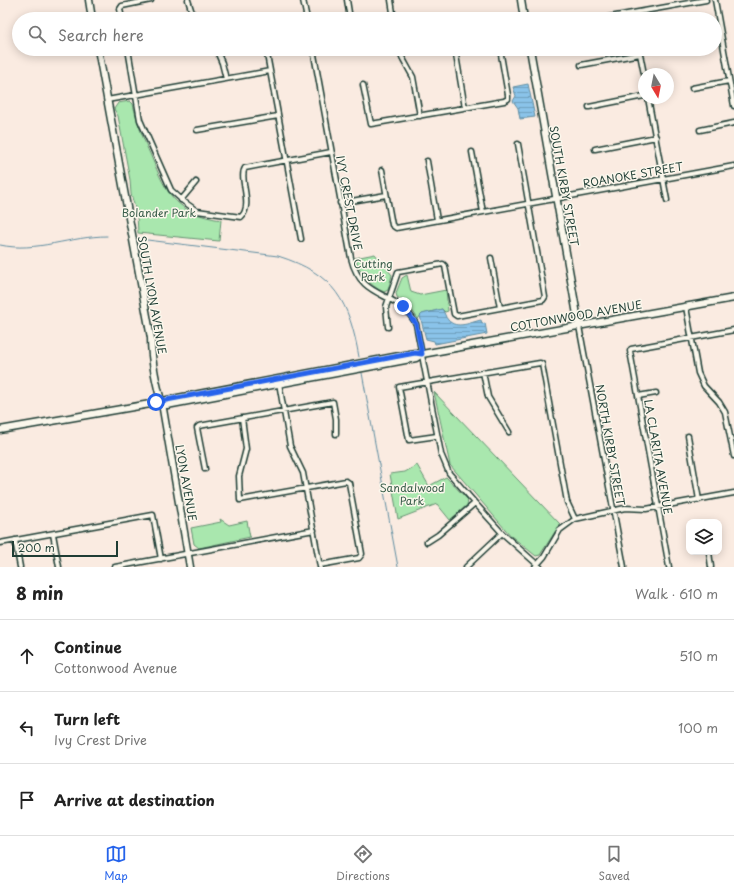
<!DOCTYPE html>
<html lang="en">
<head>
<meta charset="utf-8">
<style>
  :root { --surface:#fff; --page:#f6f6f6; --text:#222; --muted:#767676; --line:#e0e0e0; --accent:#2563eb }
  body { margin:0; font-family:"Playpen Sans",sans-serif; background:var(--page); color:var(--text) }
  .controls { position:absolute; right:12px; bottom:12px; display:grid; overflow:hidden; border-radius:8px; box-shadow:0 2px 10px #0003 }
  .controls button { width:36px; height:36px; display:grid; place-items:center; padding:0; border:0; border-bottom:1px solid var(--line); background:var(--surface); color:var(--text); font:20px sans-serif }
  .compass { position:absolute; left:638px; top:68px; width:36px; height:36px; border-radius:50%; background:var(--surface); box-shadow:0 2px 10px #0003; rotate:170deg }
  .scale { position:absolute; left:12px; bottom:10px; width:106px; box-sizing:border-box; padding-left:4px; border:2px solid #1f3d34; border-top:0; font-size:11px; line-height:14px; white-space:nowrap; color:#1f3d34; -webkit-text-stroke:3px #fbf7ec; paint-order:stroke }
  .stop { position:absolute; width:12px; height:12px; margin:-9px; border:3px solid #2563eb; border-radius:50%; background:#fff }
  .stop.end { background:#2563eb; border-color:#fff; box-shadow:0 1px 4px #0008 }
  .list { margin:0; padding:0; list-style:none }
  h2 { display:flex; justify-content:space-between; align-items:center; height:52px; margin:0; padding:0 16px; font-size:17px }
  h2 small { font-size:13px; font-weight:400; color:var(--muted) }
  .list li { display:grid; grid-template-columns:26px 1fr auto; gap:12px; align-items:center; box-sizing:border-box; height:72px; padding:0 16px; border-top:1px solid var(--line) }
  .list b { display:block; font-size:15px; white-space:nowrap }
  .list p { margin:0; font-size:13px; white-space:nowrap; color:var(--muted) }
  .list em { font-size:13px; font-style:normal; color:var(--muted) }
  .icon { flex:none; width:22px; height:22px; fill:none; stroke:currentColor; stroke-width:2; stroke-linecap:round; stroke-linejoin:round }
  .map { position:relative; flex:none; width:734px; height:567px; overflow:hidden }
  .search { position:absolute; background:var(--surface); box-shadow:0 2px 10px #0003; left:12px; right:12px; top:12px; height:44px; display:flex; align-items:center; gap:10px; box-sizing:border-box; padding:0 14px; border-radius:22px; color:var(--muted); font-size:15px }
  .sheet { height:268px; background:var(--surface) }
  nav { display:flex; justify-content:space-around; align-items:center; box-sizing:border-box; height:56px; border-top:1px solid var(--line); background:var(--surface); font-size:11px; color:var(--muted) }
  nav a { display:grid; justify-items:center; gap:2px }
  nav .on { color:var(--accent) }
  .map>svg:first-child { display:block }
  .green { fill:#a9e7ae; stroke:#649271 }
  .water { fill:url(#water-rules); stroke:#5f8da1 }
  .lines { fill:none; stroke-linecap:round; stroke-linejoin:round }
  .stream { stroke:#5f8da1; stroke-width:1 }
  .street-casing { stroke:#1f3d34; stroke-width:7 }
  .secondary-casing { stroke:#1f3d34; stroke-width:9 }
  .street { stroke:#fbf7ec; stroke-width:4 }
  .secondary { stroke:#fbf7ec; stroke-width:6 }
  .route { stroke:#2563eb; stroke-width:5 }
  .labels { text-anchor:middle; stroke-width:3; stroke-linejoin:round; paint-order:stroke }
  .street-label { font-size:11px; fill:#1f3d34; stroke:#fbf7ec }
  .park-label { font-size:11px; fill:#3b5f4c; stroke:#fbf7ec }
</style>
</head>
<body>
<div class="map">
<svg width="734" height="567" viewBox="0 0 734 567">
  <defs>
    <pattern id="water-rules" width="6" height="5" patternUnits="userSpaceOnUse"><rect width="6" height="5" fill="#8ac3e9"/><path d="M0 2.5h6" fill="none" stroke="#70a0be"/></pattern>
  </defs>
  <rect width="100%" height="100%" fill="#faebe1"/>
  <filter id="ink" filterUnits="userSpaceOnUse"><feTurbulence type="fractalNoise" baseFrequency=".025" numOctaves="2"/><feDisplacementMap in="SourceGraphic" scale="8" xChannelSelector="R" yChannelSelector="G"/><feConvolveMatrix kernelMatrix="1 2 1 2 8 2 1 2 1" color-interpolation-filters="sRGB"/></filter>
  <g filter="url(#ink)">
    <path class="green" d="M130,101L133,104C137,122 143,139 151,156C167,195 176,213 221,220L219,241L138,233L137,215L131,194L130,180L118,116L114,109L118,103Z
      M375,254L392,275L388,290L384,292C368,285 361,274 355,258Z
      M407,275L411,292L420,295L446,290L448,311L445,312L442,309L422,314L418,319L408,304L397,297L396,293L402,278Z
      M434,392L560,524L540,555L536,556L511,536L450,465Z
      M417,465L429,486L446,477L468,500L467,505L450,520L437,504L398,519L390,474L405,472Z
      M220,519L229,525L247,521L250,537L199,548L194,544L191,528L221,522Z"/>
    <path class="water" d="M528,84L535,117L520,119L518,108L513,101L516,96L513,87Z
      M442,309C445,313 445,317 448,320C457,330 471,322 481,320L482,324L485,323L487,334L435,344L434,341L426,339L420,316L422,314Z"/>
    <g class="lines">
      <path class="stream" d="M139,239L278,256C335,274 349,301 359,357
        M0,245C36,253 71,236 107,236
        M362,373L398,567"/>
      <g class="street-casing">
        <path id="street" d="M188,0L194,19
          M303,0L307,19
          M347,0L350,19
          M391,0L394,19
          M715,0L734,106
          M633,13L634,19
          M122,19L120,9L122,6L151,0
          M599,19L706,0
          M715,41L722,40
          M128,49L140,120L171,190L183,201L197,211L241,217C254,205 238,178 245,168L331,152
          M216,49L222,63L226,79
          M266,49L301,239
          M313,49L351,258C362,303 397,288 416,324L441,454L449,473L475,503L502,533L540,567
          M401,49L402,57L413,77L420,116
          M455,49L465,108
          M639,49L644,74
          M128,51L137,49
          M581,65L640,54
          M363,85L371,124L504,101L508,99V95L500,49
          M692,88L729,81
          M648,98L667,200
          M107,100L270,71
          M589,107L644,96
          M197,130L278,116
          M700,130L734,123
          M595,149L656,137
          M472,152L483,212
          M427,161L437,220
          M382,170L392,225L396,228L734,166
          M181,200L196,182
          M340,203L386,195
          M491,258L500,308
          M686,307L698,373L704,386L719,402L725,412L734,456
          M579,326L624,567
          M388,327L386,307L398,272L443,264L445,266L454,314L457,316L543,300L545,297L518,144
          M483,372L488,397L509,432
          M279,383L290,446L303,473L320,567
          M638,396L656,393
          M242,418L246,449L239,476L240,500L346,481L349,483L362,554L359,558L320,565
          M437,436L409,440L399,387L540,363L542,364L567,502L575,519
          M688,436L699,500
          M205,469L197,428L199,426L333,402L336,419V434
          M53,534L59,567
          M15,540L20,567
          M427,542L438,535L475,503
          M0,543L153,515L161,559
          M709,552L711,567
          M115,567L314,530
          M466,567L502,533
          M535,567L544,557L560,530L575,519L625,508L646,509L734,493
          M669,567L630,351L631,349L734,330"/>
      </g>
      <g class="secondary-casing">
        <path id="secondary" d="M89,0L92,19
          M521,0L524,19
          M98,49L151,338C151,362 157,386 163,409L190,567
          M530,49L579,326
          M162,403L167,400L415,353L422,354L734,298
          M0,430L156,403L167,405L416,358L422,354"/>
      </g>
      <use href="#street" class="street"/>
      <use href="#secondary" class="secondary"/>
    </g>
  </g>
  <g class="lines" filter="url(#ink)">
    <path class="route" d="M156,402L415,353L422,354L416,324L403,306"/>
  </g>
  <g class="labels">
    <g class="street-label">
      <text transform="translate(633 175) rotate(-10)" y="4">ROANOKE STREET</text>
      <text transform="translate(564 186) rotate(80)" y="4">SOUTH KIRBY STREET</text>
      <text transform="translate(349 203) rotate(79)" y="4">IVY CREST DRIVE</text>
      <text transform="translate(152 295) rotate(80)" y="4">SOUTH LYON AVENUE</text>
      <text transform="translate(576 316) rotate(-10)" y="4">COTTONWOOD AVENUE</text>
      <text transform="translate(610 445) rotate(80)" y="4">NORTH KIRBY STREET</text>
      <text transform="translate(658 457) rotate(80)" y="4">LA CLARITA AVENUE</text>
      <text transform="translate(186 483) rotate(80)" y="4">LYON AVENUE</text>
    </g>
    <g class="park-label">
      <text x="159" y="217">Bolander Park</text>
      <text x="373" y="268">Cutting<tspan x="373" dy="13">Park</tspan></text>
      <text x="412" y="492">Sandalwood<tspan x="412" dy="13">Park</tspan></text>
    </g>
  </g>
</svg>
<div class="controls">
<button><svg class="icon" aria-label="layers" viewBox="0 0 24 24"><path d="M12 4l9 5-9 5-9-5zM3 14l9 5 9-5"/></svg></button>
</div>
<svg class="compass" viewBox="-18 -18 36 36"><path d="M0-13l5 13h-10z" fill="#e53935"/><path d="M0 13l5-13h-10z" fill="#767676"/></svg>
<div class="scale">200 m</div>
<div class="stop" style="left:156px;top:402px"></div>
<div class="stop end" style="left:403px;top:306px"></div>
<div class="search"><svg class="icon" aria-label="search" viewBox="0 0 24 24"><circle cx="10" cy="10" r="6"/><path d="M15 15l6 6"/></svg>Search here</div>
</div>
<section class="sheet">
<h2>8 min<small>Walk · 610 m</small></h2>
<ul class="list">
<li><svg class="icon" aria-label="ahead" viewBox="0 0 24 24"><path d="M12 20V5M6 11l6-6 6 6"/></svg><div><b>Continue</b><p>Cottonwood Avenue</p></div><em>510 m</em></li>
<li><svg class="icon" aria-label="left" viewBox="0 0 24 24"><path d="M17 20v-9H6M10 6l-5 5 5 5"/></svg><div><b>Turn left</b><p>Ivy Crest Drive</p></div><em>100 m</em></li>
<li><svg class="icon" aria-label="arrive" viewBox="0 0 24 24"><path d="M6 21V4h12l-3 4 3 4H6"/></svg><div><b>Arrive at destination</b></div></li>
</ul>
</section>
<nav>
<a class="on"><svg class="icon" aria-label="map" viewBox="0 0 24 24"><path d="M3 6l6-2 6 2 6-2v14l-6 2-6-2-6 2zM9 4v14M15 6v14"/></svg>Map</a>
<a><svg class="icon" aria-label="directions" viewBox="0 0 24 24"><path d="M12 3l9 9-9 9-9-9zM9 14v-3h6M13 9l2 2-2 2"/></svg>Directions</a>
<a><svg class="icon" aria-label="saved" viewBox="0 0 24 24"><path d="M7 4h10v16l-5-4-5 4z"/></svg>Saved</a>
</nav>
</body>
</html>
